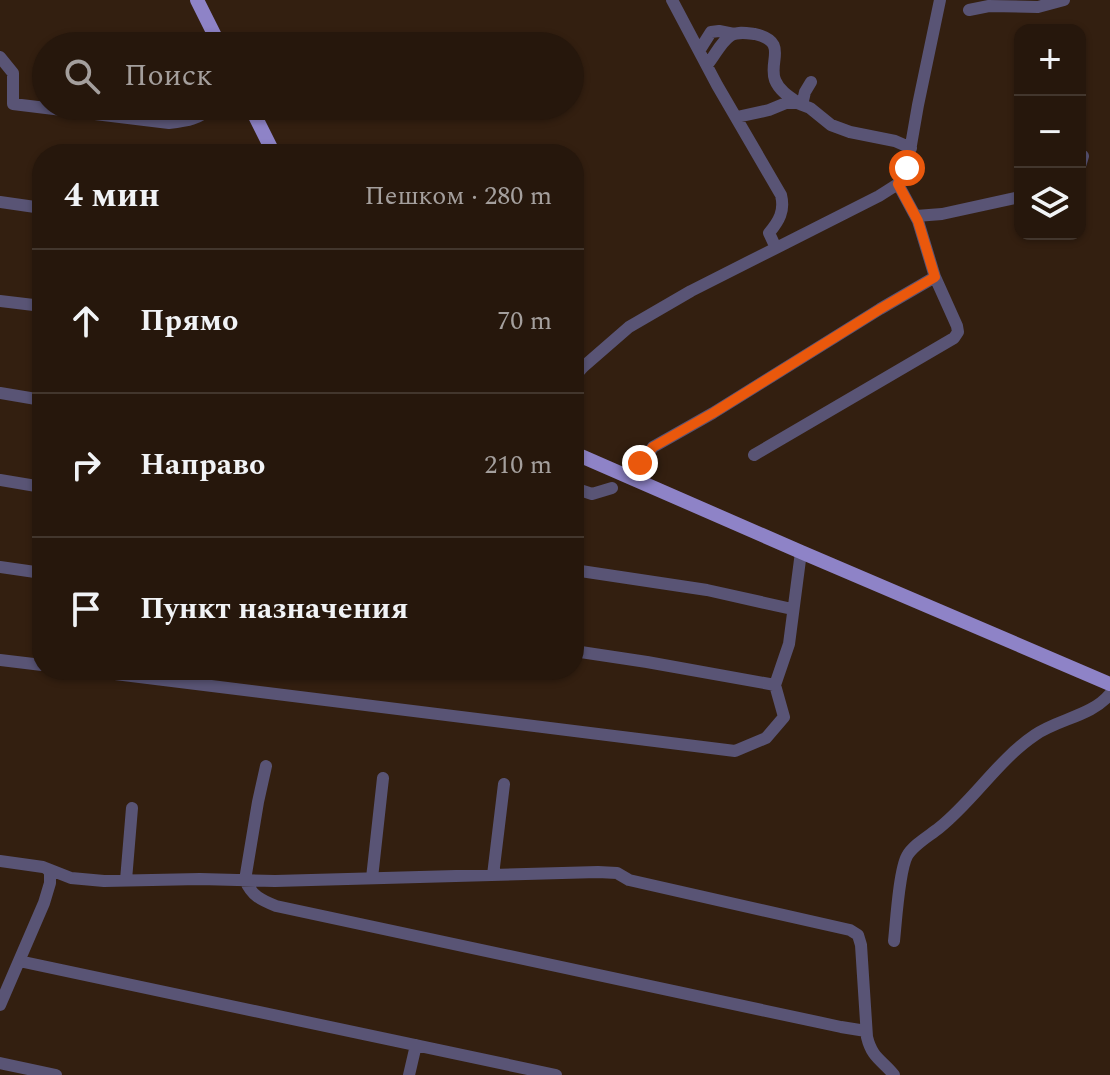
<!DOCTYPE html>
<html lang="ru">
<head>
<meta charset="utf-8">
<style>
  :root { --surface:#26170c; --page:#2e2015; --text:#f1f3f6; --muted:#a49f9d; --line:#42362d }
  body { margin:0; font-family:Spectral,serif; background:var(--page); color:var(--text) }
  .controls { position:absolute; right:24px; top:24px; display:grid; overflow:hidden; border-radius:16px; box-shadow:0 2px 6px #0004 }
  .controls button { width:72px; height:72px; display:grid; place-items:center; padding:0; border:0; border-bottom:2px solid var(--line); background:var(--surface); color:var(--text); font:40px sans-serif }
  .stop { position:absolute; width:24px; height:24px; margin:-18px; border:6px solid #ea580c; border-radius:50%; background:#fff }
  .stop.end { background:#ea580c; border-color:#fff; box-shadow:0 2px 8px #0008 }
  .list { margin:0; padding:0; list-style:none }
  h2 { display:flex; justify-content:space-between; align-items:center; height:104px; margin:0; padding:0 32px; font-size:34px }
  h2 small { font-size:26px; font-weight:400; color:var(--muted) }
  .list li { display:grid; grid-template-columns:52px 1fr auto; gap:24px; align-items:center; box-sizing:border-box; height:144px; padding:0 32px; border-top:2px solid var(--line) }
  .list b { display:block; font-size:30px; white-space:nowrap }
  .list em { font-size:26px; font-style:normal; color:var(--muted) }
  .icon { flex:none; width:44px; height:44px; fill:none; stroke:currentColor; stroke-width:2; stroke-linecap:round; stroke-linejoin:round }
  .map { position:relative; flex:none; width:1110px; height:1075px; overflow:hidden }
  .search { position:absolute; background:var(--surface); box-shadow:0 2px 6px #0004; left:32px; top:32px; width:552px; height:88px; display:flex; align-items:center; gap:20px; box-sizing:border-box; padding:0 28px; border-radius:44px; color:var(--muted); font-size:30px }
  .panel { position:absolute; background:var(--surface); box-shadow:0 2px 6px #0004; left:32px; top:144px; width:552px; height:536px; border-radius:32px }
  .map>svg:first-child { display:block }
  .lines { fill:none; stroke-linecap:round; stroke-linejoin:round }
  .minor { stroke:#595475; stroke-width:12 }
  .major { stroke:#8e83c7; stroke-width:14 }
  .route { stroke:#ea580c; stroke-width:10 }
</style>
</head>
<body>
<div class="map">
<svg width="1110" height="1075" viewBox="0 0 1110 1075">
  <rect width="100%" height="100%" fill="#331f10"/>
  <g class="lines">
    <path class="minor" d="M672,0L717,85L781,195C785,211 779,221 769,233L776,248
      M969,10L989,6L1038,7L1064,0
      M699,51L711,32L719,31L734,34
      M0,57L13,73V104L169,123C188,121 199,119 213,106
      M707,65C715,56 720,43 730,36C737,31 747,33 755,34C789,42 768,61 775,80C779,90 788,96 797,102
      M802,105L805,92L811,82
      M737,117L769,110L786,103H797L810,108L831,125L850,132L895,141L911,148
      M1080,166L1083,156
      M898,184L918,221L935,277
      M0,202L42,208
      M916,216L942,214L1020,197
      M0,301L42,306
      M574,377L583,367L629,327L691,291L879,196L901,182L907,168L918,105L940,0
      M0,393L42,400
      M631,478L653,447L713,413L880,309L935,277L957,326L958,332L954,338L754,455
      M0,480L42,487
      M574,488L592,494L612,488
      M0,567L42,573
      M574,570L707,590L792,609
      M574,651L647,662L775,685L789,644L801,552
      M0,660L42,665
      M83,670L735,751L766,738L784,717L775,685
      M266,766L258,802L245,880C252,896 261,900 276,906L841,1027L866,1031
      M0,861L43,867L71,878L104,881L200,879L275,881L598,872L617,873L629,880L850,930L858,935L861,945L867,1037C872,1058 882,1060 894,1075
      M493,875L504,784
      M372,878L383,778
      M126,880L132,808
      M894,941C896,923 899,871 907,856C913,845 929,836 939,828C974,800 998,760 1035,735C1058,719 1092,716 1110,694
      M19,961L556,1075
      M0,1005L44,903L50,883V872L47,869
      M0,1063L56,1075
      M409,1075L416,1045"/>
    <path class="major" d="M197,0L220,46
      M250,106L274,154
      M574,453L801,552L1110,684"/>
  </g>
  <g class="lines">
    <path class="route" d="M640,463L653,447L713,413L880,309L935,277L918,221L898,184L901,182L907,168"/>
  </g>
</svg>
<div class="controls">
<button>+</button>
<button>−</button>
<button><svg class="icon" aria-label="layers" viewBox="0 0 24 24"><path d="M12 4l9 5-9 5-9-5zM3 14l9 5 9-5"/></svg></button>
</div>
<div class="stop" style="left:907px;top:168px"></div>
<div class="stop end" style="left:640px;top:463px"></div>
<div class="search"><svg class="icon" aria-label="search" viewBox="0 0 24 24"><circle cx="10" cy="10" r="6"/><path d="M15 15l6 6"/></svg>Поиск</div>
<section class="panel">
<h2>4 мин<small>Пешком · 280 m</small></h2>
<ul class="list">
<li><svg class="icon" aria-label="ahead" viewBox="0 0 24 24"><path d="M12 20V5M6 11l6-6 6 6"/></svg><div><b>Прямо</b></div><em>70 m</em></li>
<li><svg class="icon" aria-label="right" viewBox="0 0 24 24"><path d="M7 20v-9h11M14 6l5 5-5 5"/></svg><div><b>Направо</b></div><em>210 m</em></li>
<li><svg class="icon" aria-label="arrive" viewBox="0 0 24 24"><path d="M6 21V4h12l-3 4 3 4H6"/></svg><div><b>Пункт назначения</b></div></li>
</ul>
</section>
</div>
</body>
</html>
